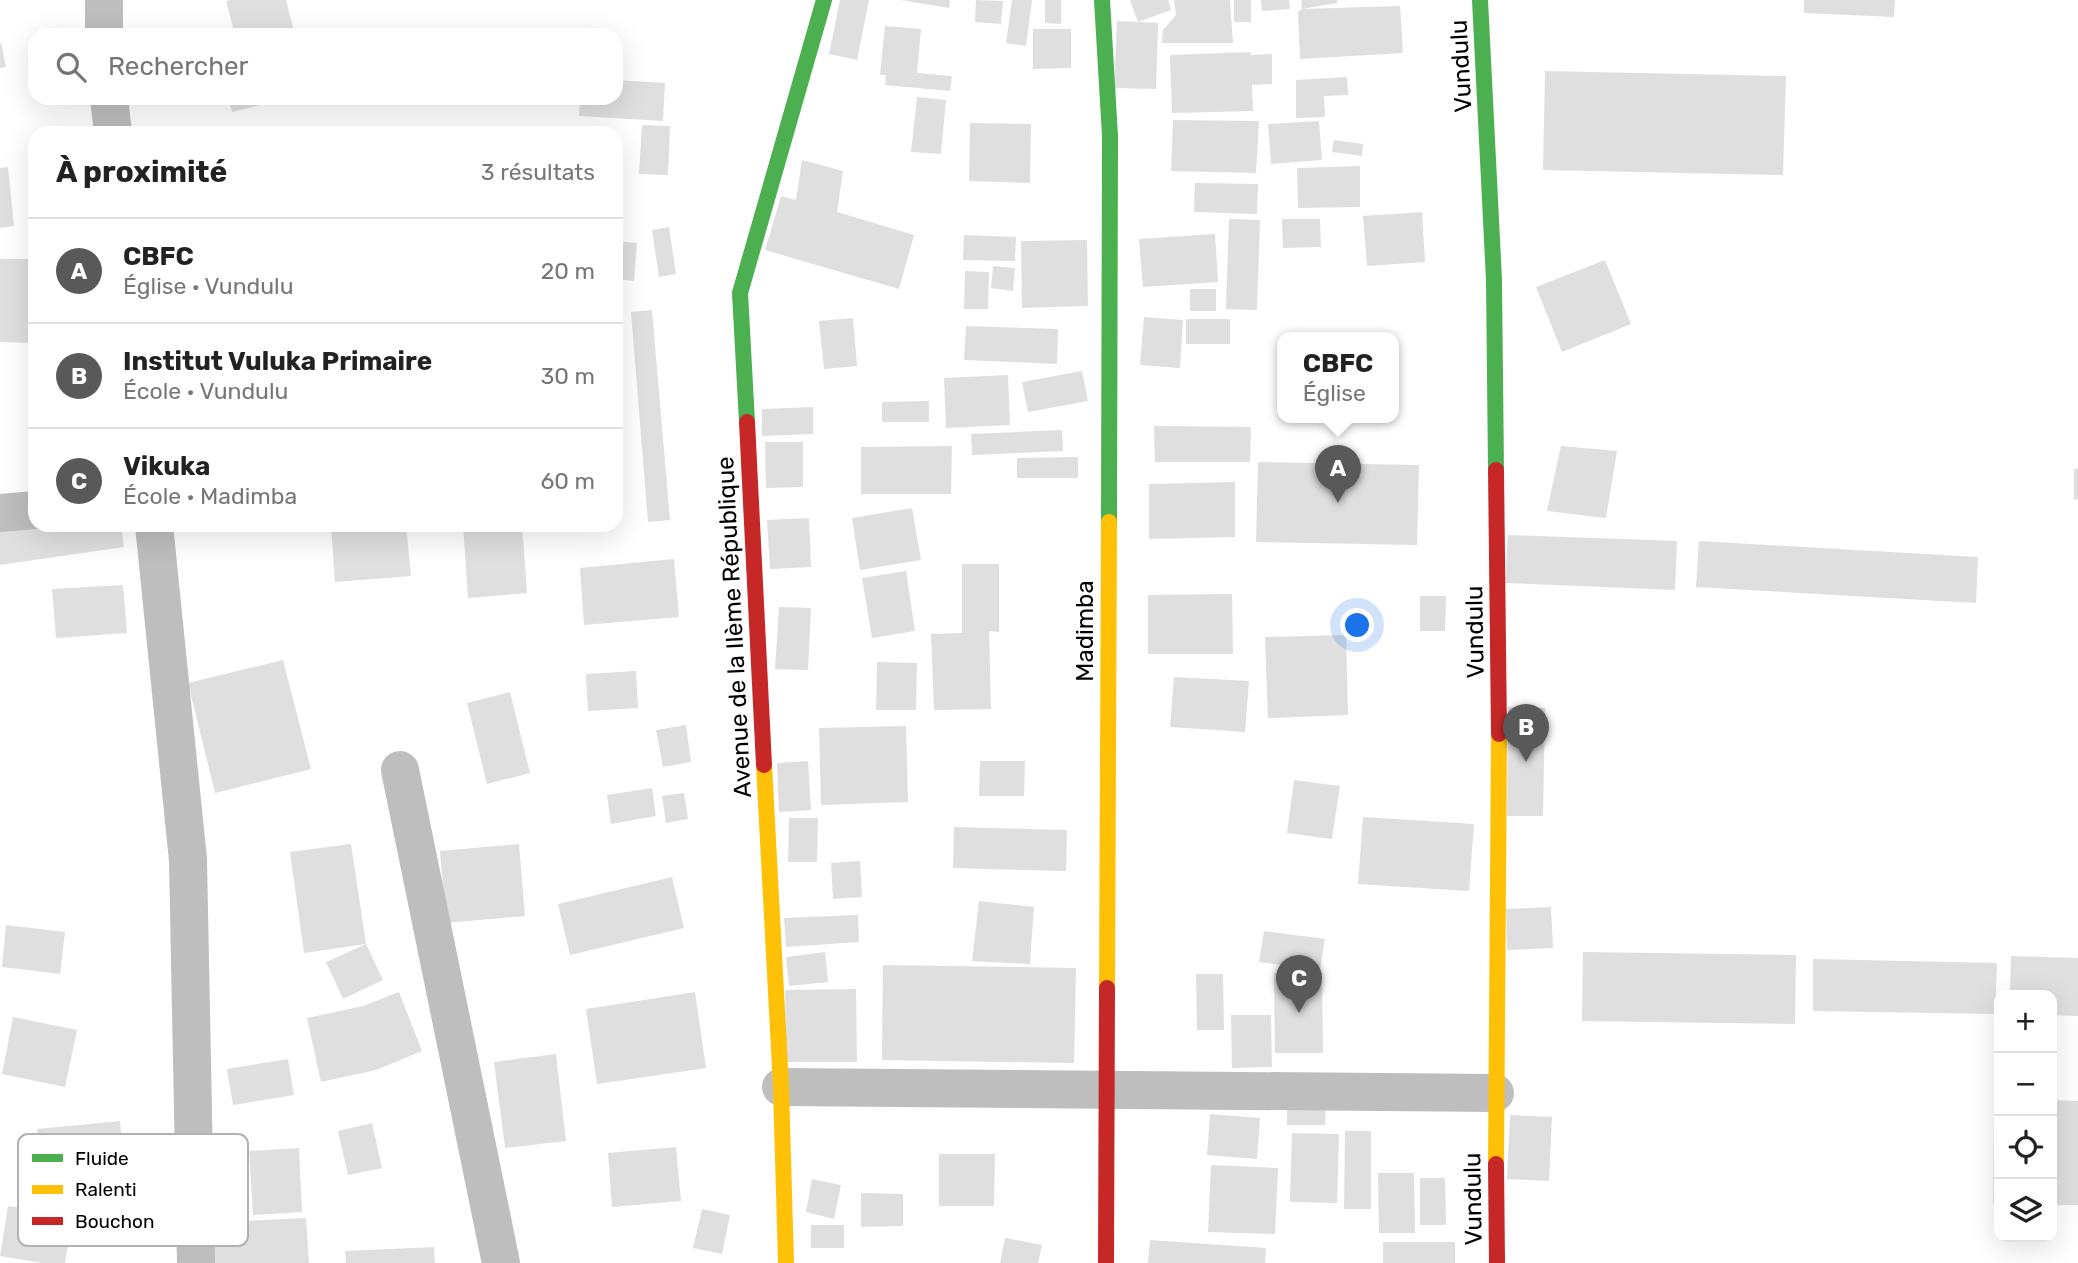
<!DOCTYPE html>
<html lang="fr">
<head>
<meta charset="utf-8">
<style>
  :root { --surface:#fff; --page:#f2f2f2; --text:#222; --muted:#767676; --line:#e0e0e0; --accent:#595959 }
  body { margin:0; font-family:Rubik,sans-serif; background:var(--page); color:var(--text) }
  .controls { position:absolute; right:21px; bottom:21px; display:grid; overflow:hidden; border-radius:14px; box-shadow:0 7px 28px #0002 }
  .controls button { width:63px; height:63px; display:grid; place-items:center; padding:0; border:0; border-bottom:2px solid var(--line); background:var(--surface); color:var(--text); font:35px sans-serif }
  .you { position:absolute; left:1358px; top:626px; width:24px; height:24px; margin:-18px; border:5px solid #fff; border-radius:50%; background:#1a73e8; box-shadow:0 0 0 10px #1a73e833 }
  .badge { display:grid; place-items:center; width:46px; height:46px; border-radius:50%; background:var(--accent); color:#fff; font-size:23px; font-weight:700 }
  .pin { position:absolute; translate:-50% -58px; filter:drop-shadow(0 2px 4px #0008) }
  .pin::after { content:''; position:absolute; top:37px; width:24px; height:21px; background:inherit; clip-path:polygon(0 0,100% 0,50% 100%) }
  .popup { position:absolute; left:1277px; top:332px; width:122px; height:91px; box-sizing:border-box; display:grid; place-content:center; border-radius:14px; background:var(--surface); filter:drop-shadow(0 2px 5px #0005); font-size:23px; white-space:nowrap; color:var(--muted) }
  .popup b { font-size:26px; color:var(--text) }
  .popup::after { content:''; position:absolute; left:50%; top:100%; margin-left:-14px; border:14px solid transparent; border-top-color:var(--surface) }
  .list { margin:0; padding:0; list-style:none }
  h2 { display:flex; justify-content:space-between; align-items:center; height:91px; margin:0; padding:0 28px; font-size:30px }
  h2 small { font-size:23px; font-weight:400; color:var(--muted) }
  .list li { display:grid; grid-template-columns:46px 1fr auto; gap:21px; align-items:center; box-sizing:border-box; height:105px; padding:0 28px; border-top:2px solid var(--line) }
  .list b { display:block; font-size:26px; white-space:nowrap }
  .list p { margin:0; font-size:23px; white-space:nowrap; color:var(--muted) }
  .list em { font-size:23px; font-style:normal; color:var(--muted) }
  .icon { flex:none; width:38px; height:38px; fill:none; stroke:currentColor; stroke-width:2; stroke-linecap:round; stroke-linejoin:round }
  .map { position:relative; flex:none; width:2078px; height:1263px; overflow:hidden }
  .search { position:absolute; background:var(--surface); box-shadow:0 7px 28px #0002; left:28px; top:28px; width:595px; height:77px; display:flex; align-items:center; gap:18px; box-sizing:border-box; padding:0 24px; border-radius:21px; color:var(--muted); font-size:26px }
  .panel { position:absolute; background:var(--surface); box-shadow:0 7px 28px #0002; left:28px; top:126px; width:595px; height:406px; border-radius:21px }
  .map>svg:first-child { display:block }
  .building { fill:#dfdfdf }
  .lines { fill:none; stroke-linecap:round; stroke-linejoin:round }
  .street { stroke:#bebebe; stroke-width:38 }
  .fast { stroke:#4caf50; stroke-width:16 }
  .slow { stroke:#ffc107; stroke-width:16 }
  .jam { stroke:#c62828; stroke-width:16 }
  .labels { text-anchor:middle; stroke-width:5; stroke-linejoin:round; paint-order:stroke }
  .street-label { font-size:24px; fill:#000; stroke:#fff }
  .key { fill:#fff; stroke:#b2b2b2; stroke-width:2 }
  .key-label { font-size:19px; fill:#000 }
</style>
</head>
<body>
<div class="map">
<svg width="2078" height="1263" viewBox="0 0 2078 1263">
  <rect width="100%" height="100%" fill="#fff"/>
  <path class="building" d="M231,0H286L295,35H235L226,1Z
    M840,0H869L857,60L829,54Z
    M901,0H950L949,8Z
    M976,0L1003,1L1001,24L975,22Z
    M1012,0H1032L1026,46L1006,43Z
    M1045,0H1061V24L1045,23Z
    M1130,0H1168L1171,10L1138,22Z
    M1174,0H1230L1233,43H1162L1163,30L1176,15Z
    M1234,0H1251V22H1234Z
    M1261,0H1289L1290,9L1262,11Z
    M1301,0H1337V3L1302,9Z
    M1804,0H1895L1894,17L1804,13Z
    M1400,6L1403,53L1300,59L1298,12L1302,9Z
    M1117,21L1158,23L1156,89L1114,88Z
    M885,26L921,29L917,73L952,76L950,91L885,85L886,75H880Z
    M1033,29H1071V68L1033,69Z
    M1,43L6,67L0,68V44Z
    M1251,52L1250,55L1272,54V84L1252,85L1253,111L1172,113L1170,55Z
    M1545,71L1786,76L1783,175L1543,170Z
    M1347,77L1348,95L1324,96L1325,117L1296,118V80Z
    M616,80L665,83L663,121L579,116L580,98H616Z
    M917,97L946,100L941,154L911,152Z
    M228,98H283V99L232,112Z
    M1173,120L1259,121L1256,173L1171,171Z
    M1319,121L1322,160L1271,164L1268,124Z
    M970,123L1031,124L1030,183L969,181Z
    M642,125L670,126L668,175L639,174Z
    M1334,140L1363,144L1362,156L1332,152Z
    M802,160L843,171L837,212L914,235L899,289L765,250L781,196L796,200Z
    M1360,166V207L1298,208L1297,168Z
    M8,167L14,226L0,228V168Z
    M1195,183L1258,184L1257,214L1194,212Z
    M1422,212L1425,262L1367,266L1363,216Z
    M1229,219L1260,220L1257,310L1226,309Z
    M1282,219H1320L1321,247L1283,248Z
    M669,227L676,274L659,277L652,230Z
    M1215,234L1218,282L1143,287L1139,239Z
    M964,235L1016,237L1015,261L963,260Z
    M1087,240L1088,306L1022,308L1021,241Z
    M616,241L637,243L634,281L616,279Z
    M0,259H35V343L0,342Z
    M1605,260L1631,324L1562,352L1536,287Z
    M993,266L1015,268L1013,291L991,288Z
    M965,271L989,272L988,309H964Z
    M1190,289H1216V311H1190Z
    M652,310L670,520L648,522L631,312Z
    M1144,317L1183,320L1180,368L1140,365Z
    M853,318L857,366L824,369L819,321Z
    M1186,319H1230V344H1186Z
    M966,326L1058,329L1057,364L964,360Z
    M1082,371L1088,401L1028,412L1022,382Z
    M1008,375L1010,425L946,428L944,378Z
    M929,401V422H882V402Z
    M813,407V434L762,436V409Z
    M1154,426L1251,427L1250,462H1155Z
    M1062,430L1063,451L972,455L971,434Z
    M765,442H803V487L766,488Z
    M952,446L951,494H861V447Z
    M1561,446L1617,451L1606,518L1547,511Z
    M1078,457V478H1017V458Z
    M1258,462L1419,465L1417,545L1256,542Z
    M2074,469H2078V499L2074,500Z
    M1235,482V537L1149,539V484Z
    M912,508L921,560L860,570L852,518Z
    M809,518L811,567L770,569L767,520Z
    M0,519L35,525H121L124,547L0,565Z
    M331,525H406L411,576L335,582Z
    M463,525H522L527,593L468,598Z
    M1508,535L1677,541L1675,590L1505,583Z
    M1699,541L1978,557L1976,603L1696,587Z
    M674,559L679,617L584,625L580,568Z
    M962,564H999V632L989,631L991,709L934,710L931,634L962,633Z
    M906,571L915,631L872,638L862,578Z
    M123,585L127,633L56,638L52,589Z
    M1232,594L1233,654H1148V595Z
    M1420,596H1446L1445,631H1420Z
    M779,607L811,608L808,670L775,669Z
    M1346,635L1348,715L1268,718L1265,637Z
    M283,660L311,769L215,793L188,683Z
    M877,662L917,663L916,710H876Z
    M636,671L638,708L588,711L586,674Z
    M1174,677L1249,681L1245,732L1170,727Z
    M510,692L530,773L487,784L467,703Z
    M1508,707L1545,708L1543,816H1507Z
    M686,725L691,762L663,767L656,730Z
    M906,726L908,802L821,805L819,728Z
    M808,761L811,810L779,812L777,763Z
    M980,761H1025L1024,796H979Z
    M1294,780L1340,786L1332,839L1287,833Z
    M652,788L656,816L611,824L607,795Z
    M684,793L688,819L666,823L662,796Z
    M1363,817L1474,824L1469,891L1358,884Z
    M789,818H818L817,862H788Z
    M954,827L1067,830L1066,871L953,868Z
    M351,844L366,944L304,953L290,852Z
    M519,844L525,916L446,923L440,851Z
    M860,861L862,897L833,899L831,863Z
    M672,877L684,928L570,955L558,904Z
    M979,901L1034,907L1030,964L972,961Z
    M1551,907L1553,948L1507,950L1506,909Z
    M858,915L859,942L786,947L784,918Z
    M6,925L65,932L60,974L2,967Z
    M1264,931L1325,939L1320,970L1259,962Z
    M366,944L383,980L343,999L326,962Z
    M825,952L828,982L789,986L786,957Z
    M1583,952L1796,955L1795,1024L1582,1021Z
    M2011,956L2078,958V1016L2052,1015V995H2010Z
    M1813,959L1997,963L1995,1014L1813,1011Z
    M883,965L1076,968L1074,1063L882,1060Z
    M1322,972L1323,1053H1275L1274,973Z
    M1196,974H1223L1224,1030H1197Z
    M856,989L857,1062H786L785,990Z
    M399,992L422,1051L376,1070L321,1082L307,1018L363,1006Z
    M695,992L706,1068L597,1084L586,1009Z
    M1231,1015H1271L1272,1067L1232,1068Z
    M13,1017L77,1030L65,1087L2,1074Z
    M556,1054L566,1141L505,1148L494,1062Z
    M288,1059L294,1095L233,1105L227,1069Z
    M1994,1100H1999V1204H1993Z
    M2052,1100L2078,1101V1205H2052Z
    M1287,1104H1326L1325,1125H1287Z
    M1210,1114L1260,1118L1257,1159L1207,1155Z
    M1510,1115L1552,1117L1549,1181L1507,1179Z
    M120,1121L124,1164L42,1171L37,1129Z
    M372,1123L382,1168L348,1175L338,1131Z
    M1345,1131H1371V1209H1344Z
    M1292,1133L1339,1134L1337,1203L1290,1202Z
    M676,1147L681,1201L612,1207L608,1153Z
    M299,1148L302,1212L253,1215L249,1151Z
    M939,1154H995L994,1206H939Z
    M1211,1165L1278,1168L1275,1234L1208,1232Z
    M1378,1173H1414L1415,1233H1379Z
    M1420,1178H1445L1446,1225H1420Z
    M812,1179L841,1185L834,1219L806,1212Z
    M861,1193L903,1194V1226L861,1227Z
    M8,1206L73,1216L65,1263H43L0,1256Z
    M702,1209L730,1215L722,1254L693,1248Z
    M306,1218L309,1263H208L206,1223Z
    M811,1225H844V1248H811Z
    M1005,1238L1042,1245L1038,1263H1000Z
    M1150,1240L1266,1248L1265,1263H1148Z
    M1383,1242H1455V1263H1383Z
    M434,1247L435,1263H346L345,1251Z"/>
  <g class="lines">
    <path class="street" d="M104,35V0
      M109,98L113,133
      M0,513L35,510
      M154,525L188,860L196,1263
      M400,770L501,1263
      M781,1087L1495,1093"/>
    <path class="fast" d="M1102,0L1110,136L1109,522
      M1480,0L1494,280L1496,470
      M747,422L740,293L824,0"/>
    <path class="slow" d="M764,765L781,1087L786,1263
      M1107,988L1109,522
      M1496,1164L1499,734"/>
    <path class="jam" d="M747,422L764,765
      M1496,470L1499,734
      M1496,1164L1497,1263
      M1106,1263L1107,988"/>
  </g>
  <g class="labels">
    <g class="street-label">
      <text transform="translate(1461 66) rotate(-93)" y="8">Vundulu</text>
      <text transform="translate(734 627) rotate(-93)" y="8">Avenue de la IIème République</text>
      <text transform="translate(1085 631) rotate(-90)" y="8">Madimba</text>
      <text transform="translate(1475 632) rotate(-91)" y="8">Vundulu</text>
      <text transform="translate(1473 1199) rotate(-91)" y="8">Vundulu</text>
    </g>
  </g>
  <rect x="18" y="1134" width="230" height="112" rx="10" class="key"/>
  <rect x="32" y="1154" width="31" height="8" fill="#4caf50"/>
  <rect x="32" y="1185" width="31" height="9" fill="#ffc107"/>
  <rect x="32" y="1217" width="31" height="8" fill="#c62828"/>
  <g class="key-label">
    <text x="75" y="1165">Fluide</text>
    <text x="75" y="1196">Ralenti</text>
    <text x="75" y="1228">Bouchon</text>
  </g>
</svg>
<div class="controls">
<button>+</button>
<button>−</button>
<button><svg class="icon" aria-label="locate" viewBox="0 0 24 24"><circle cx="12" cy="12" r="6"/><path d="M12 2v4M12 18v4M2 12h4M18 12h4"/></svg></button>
<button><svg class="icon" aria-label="layers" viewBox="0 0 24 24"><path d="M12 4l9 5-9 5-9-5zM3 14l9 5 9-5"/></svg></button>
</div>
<div class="you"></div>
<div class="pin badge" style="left:1338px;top:503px">A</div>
<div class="popup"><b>CBFC</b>Église</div>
<div class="pin badge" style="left:1526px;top:762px">B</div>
<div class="pin badge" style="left:1299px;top:1013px">C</div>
<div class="search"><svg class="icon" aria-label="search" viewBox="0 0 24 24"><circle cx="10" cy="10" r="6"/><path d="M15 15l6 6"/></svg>Rechercher</div>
<section class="panel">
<h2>À proximité<small>3 résultats</small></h2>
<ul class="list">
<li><span class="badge">A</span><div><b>CBFC</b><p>Église · Vundulu</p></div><em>20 m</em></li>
<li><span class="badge">B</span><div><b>Institut Vuluka Primaire</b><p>École · Vundulu</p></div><em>30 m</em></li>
<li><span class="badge">C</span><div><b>Vikuka</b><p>École · Madimba</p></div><em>60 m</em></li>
</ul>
</section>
</div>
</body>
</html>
